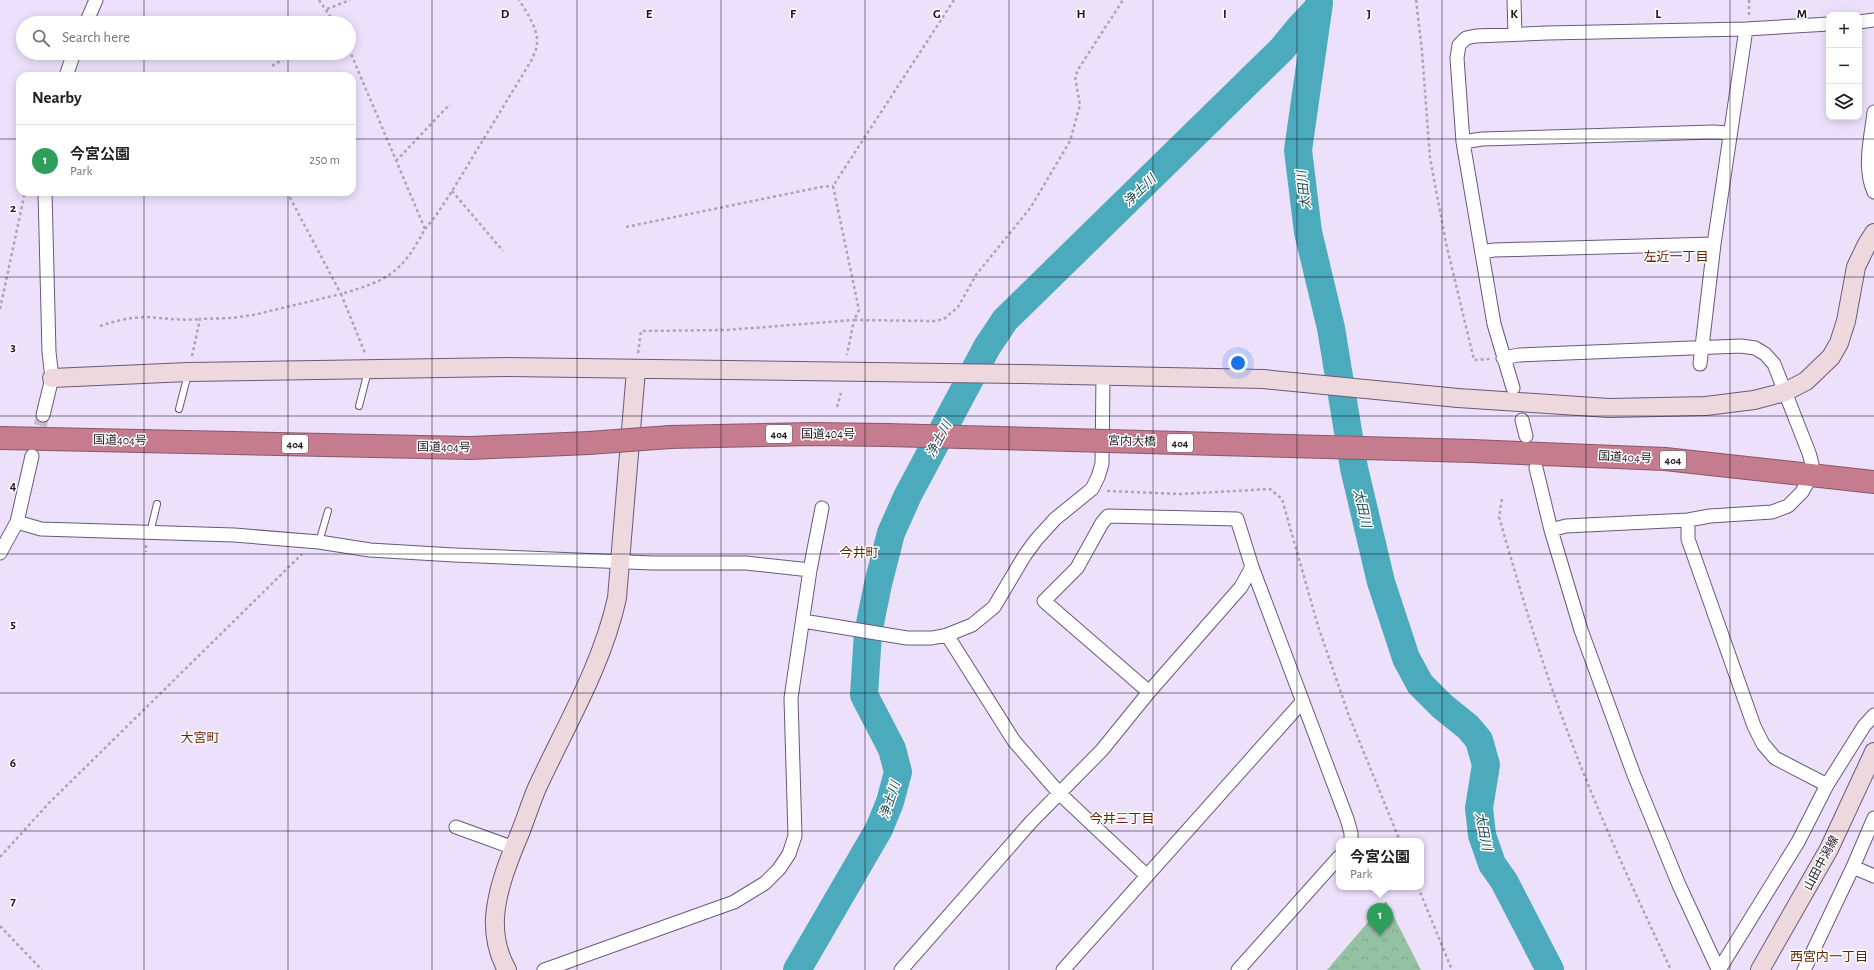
<!DOCTYPE html>
<html lang="en">
<head>
<meta charset="utf-8">
<style>
  :root { --surface:#fff; --page:#f6f6f6; --text:#202124; --muted:#757577; --line:#e0e0e0; --accent:#bc5628 }
  body { margin:0; font-family:"Alegreya Sans","Noto Sans JP",sans-serif; background:var(--page); color:var(--text) }
  .controls { position:absolute; right:12px; top:12px; display:grid; overflow:hidden; border-radius:8px; box-shadow:0 2px 10px #0003 }
  .controls button { width:36px; height:36px; display:grid; place-items:center; padding:0; border:0; border-bottom:1px solid var(--line); background:var(--surface); color:var(--text); font:20px sans-serif }
  .you { position:absolute; left:1238px; top:363px; width:14px; height:14px; margin:-10px; border:3px solid #fff; border-radius:50%; background:#1a73e8; box-shadow:0 0 0 6px #1a73e833 }
  .badge { display:grid; place-items:center; width:26px; height:26px; border-radius:50%; background:var(--accent); color:#fff; font-size:13px; font-weight:700 }
  .pin { position:absolute; translate:-50% -33px; filter:drop-shadow(0 1px 2px #0008) }
  .pin::after { content:''; position:absolute; top:21px; width:14px; height:12px; background:inherit; clip-path:polygon(0 0,100% 0,50% 100%) }
  .popup { position:absolute; left:1336px; top:838px; width:88px; height:52px; box-sizing:border-box; display:grid; place-content:center; border-radius:8px; background:var(--surface); filter:drop-shadow(0 1px 3px #0005); font-size:13px; white-space:nowrap; color:var(--muted) }
  .popup b { font-size:15px; color:var(--text) }
  .popup::after { content:''; position:absolute; left:50%; top:100%; margin-left:-8px; border:8px solid transparent; border-top-color:var(--surface) }
  .list { margin:0; padding:0; list-style:none }
  h2 { display:flex; justify-content:space-between; align-items:center; height:52px; margin:0; padding:0 16px; font-size:17px }
  h2 small { font-size:13px; font-weight:400; color:var(--muted) }
  .list li { display:grid; grid-template-columns:26px 1fr auto; gap:12px; align-items:center; box-sizing:border-box; height:72px; padding:0 16px; border-top:1px solid var(--line) }
  .list b { display:block; font-size:15px; white-space:nowrap }
  .list p { margin:0; font-size:13px; white-space:nowrap; color:var(--muted) }
  .list em { font-size:13px; font-style:normal; color:var(--muted) }
  .icon { flex:none; width:22px; height:22px; fill:none; stroke:currentColor; stroke-width:2; stroke-linecap:round; stroke-linejoin:round }
  .map { position:relative; flex:none; width:1874px; height:970px; overflow:hidden }
  .search { position:absolute; background:var(--surface); box-shadow:0 2px 10px #0003; left:16px; top:16px; width:340px; height:44px; display:flex; align-items:center; gap:10px; box-sizing:border-box; padding:0 14px; border-radius:22px; color:var(--muted); font-size:15px }
  .panel { position:absolute; background:var(--surface); box-shadow:0 2px 10px #0003; left:16px; top:72px; width:340px; height:124px; border-radius:12px }
  .map>svg:first-child { display:block }
  .park { fill:url(#park-crowns) }
  .lines { fill:none; stroke-linecap:round; stroke-linejoin:round }
  .river { stroke:#4baabc; stroke-width:28 }
  .street-tunnel { stroke:#c3b8d0; stroke-width:13; stroke-dasharray:13 6; stroke-linecap:butt }
  .lane-casing { stroke:#695a78; stroke-width:8 }
  .street-casing { stroke:#695a78; stroke-width:15 }
  .secondary-casing { stroke:#695a78; stroke-width:20 }
  .highway-casing { stroke:#895868; stroke-width:24 }
  .path { stroke:#ada2b8; stroke-width:2.5; stroke-dasharray:3 3; stroke-linecap:butt }
  .lane { stroke:#fff; stroke-width:6 }
  .street { stroke:#fff; stroke-width:13 }
  .secondary { stroke:#edd8dd; stroke-width:18 }
  .highway { stroke:#c47c8e; stroke-width:22 }
  .highway-bridge-casing { stroke:#895868; stroke-width:24; stroke-linecap:butt }
  .highway-bridge { stroke:#c47c8e; stroke-width:22 }
  .grid { fill:none; stroke:#1c1622; stroke-width:1; stroke-opacity:0.55 }
  .labels { text-anchor:middle; stroke-width:3; stroke-linejoin:round; paint-order:stroke }
  .shield { fill:#fff; stroke:#605c64; stroke-width:1 }
  .shield-label { font-size:11px; font-weight:bold; fill:#1c1622 }
  .street-label { font-size:12px; fill:#1c1622; stroke:#fff }
  .water-label { font-size:13px; font-style:italic; fill:#244e56; stroke:#fff }
  .neighbourhood-label { font-size:13px; fill:#662606; stroke:#fff }
  .grid-label { font-size:13px; text-anchor:middle; font-weight:bold; fill:#1c1622; stroke:#fff; stroke-width:3; stroke-linejoin:round; paint-order:stroke }
</style>
</head>
<body>
<div class="map">
<svg width="1874" height="970" viewBox="0 0 1874 970">
  <defs>
    <pattern id="park-crowns" width="20" height="18" patternUnits="userSpaceOnUse"><rect width="20" height="18" fill="#95c1a3"/><path d="M2 6a3 3 0 1 1 6 0M12 15a3 3 0 1 1 6 0" fill="none" stroke="#80a58c"/></pattern>
  </defs>
  <rect width="100%" height="100%" fill="#ede0fb"/>
  <path class="park" d="M1386,901L1421,970H1327Z"/>
  <g class="lines">
    <path class="river" d="M1319,3L1298,150L1308,232L1331,328L1354,468L1381,582L1406,658L1420,684L1442,706L1468,727L1479,740L1486,765L1479,808L1482,835L1492,864L1504,881L1550,970
      M797,970L879,829L890,802L898,772L892,749L864,695L868,633L878,584L891,533L908,495L987,347L1005,320L1282,49L1301,26L1317,9"/>
    <path class="street-tunnel" d="M35,444L43,415"/>
    <g class="lane-casing">
      <path id="lane" d="M359,406L368,371
        M179,409L188,374
        M150,533L157,504
        M319,542L328,511"/>
    </g>
    <g class="street-casing">
      <path id="street" d="M1514,0L1515,34
        M1859,22L1874,20
        M86,23L96,0
        M66,76L74,53
        M1874,112C1871,139 1863,167 1874,192
        M1463,142L1482,139L1713,132L1730,133
        M1482,252L1494,250L1714,244
        M1503,358L1519,355L1741,346L1755,348L1765,354L1774,364L1809,453L1812,464V474L1802,492L1788,506L1772,512L1710,516L1688,520L1566,526L1551,530
        M1700,364L1714,244L1746,29
        M1513,388L1494,324L1463,142L1457,58L1459,45L1466,38L1476,36L1547,33L1746,29L1829,24
        M43,415L52,378L49,352L45,192
        M1522,420L1526,436
        M1536,468L1551,530L1581,630L1634,775L1679,885L1718,969
        M1688,520V539L1754,726L1763,744L1775,758L1827,785
        M17,522L41,529L234,535L319,542L370,550L454,555L653,563H746L810,570
        M0,553L17,522L32,456
        M803,621L907,638H932L947,635L972,625L994,607L1025,555L1036,540L1055,519L1092,489L1098,477L1102,464L1103,376
        M947,635L1014,741L1059,793L1147,876
        M1149,692L1044,601L1077,568L1102,523L1108,516L1237,519L1252,567L1347,819L1351,833V841
        M456,827L514,848
        M1853,867L1874,876
        M544,970L734,902L765,883L779,869L789,854L795,836L791,698L810,570L822,508
        M901,970L1031,822L1102,750L1149,692L1241,587L1252,567
        M1063,970L1302,702
        M1238,970L1339,857
        M1719,970L1798,842L1827,785L1864,726L1874,715
        M1804,970L1853,867L1874,818"/>
    </g>
    <g class="secondary-casing">
      <path id="secondary" d="M52,378L188,372L506,367L1023,374L1263,379L1458,398L1609,408L1706,406L1754,400L1785,392L1806,381L1831,357L1839,343L1846,321L1856,267L1866,246L1874,233
        M507,970C498,954 494,936 495,917C497,889 509,859 520,833C526,818 531,802 537,788C566,725 602,666 617,598L636,370
        M1760,970L1829,849L1874,752"/>
    </g>
    <g class="highway-casing">
      <path id="highway" d="M670,437L812,434L887,435
        M0,438L470,448L589,443
        M1472,451L1665,459L1874,482"/>
    </g>
    <path class="path" d="M319,0L335,23
      M954,0L833,186L859,310L854,320L935,321L944,319L958,307L976,275L1031,207L1070,141L1080,105L1075,77L1079,68L1123,0
      M1416,0L1422,51L1430,158L1446,243L1474,360L1490,359
      M1749,0V15
      M327,9L350,0
      M349,49L425,229C401,274 388,280 341,294L365,353
      M272,66L293,53
      M396,161L450,104
      M452,191L503,251
      M626,227L821,187L833,186
      M425,229L435,217L452,191L531,61C534,55 537,49 537,42C538,29 526,11 519,0
      M0,309L25,192
      M100,326C115,321 131,317 147,317C165,318 181,321 200,319
      M638,353L641,331L727,330L854,320L847,355
      M192,356L200,319L232,318L253,315L341,294L287,192
      M837,407L841,393
      M1107,491L1181,494L1270,489L1282,499L1318,626L1349,716L1400,841
      M1502,499L1499,517C1519,586 1539,655 1564,722C1595,807 1633,889 1671,970
      M146,545V552
      M0,857L49,803L103,750L302,554
      M1418,887L1452,970
      M0,926L42,970"/>
    <use href="#lane" class="lane"/>
    <use href="#street" class="street"/>
    <use href="#secondary" class="secondary"/>
    <use href="#highway" class="highway"/>
    <g class="highway-bridge-casing">
      <path id="highway-bridge" d="M887,435L1472,451
        M589,443L670,437"/>
    </g>
    <use href="#highway-bridge" class="highway-bridge"/>
  </g>
  <path class="grid" d="M144,0V23M288,0V23M432,0V970M577,0V970M721,0V970M865,0V970M1009,0V970M1153,0V970M1297,0V970M1442,0V970M1586,0V970M1730,0V970M144,53V76M288,53V76M0,139H20M352,139H1874M144,192V970M288,192V970M0,277H1874M0,416H1874M0,554H1874M0,693H1874M0,831H1874"/>
  <g class="labels">
    <g class="shield">
      <rect x="766" y="425" width="26" height="18" rx="3"/>
      <rect x="1167" y="434" width="26" height="18" rx="3"/>
      <rect x="282" y="435" width="26" height="18" rx="3"/>
      <rect x="1660" y="451" width="26" height="18" rx="3"/>
    </g>
    <g class="shield-label">
      <text x="779" y="438">404</text>
      <text x="1180" y="447">404</text>
      <text x="295" y="448">404</text>
      <text x="1673" y="464">404</text>
    </g>
    <g class="street-label">
      <text x="828" y="438">国道404号</text>
      <text transform="translate(120 440) rotate(1)" y="4">国道404号</text>
      <text transform="translate(1132 441) rotate(1)" y="4">宮内大橋</text>
      <text transform="translate(444 447) rotate(1)" y="4">国道404号</text>
      <text transform="translate(1625 457) rotate(3)" y="4">国道404号</text>
      <text transform="translate(1821 863) rotate(-62)" y="4">山田中潟線</text>
    </g>
    <g class="water-label">
      <text transform="translate(1139 190) rotate(-44)" y="5">浄土川</text>
      <text transform="translate(1303 190) rotate(-97)" y="5">太田川</text>
      <text transform="translate(938 439) rotate(-62)" y="5">浄土川</text>
      <text transform="translate(1363 508) rotate(77)" y="5">太田川</text>
      <text transform="translate(889 800) rotate(-72)" y="5">浄土川</text>
      <text transform="translate(1484 831) rotate(79)" y="5">太田川</text>
    </g>
    <g class="neighbourhood-label">
      <text x="1676" y="261">左近一丁目</text>
      <text x="859" y="557">今井町</text>
      <text x="200" y="742">大宮町</text>
      <text x="1122" y="823">今井三丁目</text>
      <text x="1829" y="961">西宮内一丁目</text>
    </g>
  </g>
  <g class="grid-label">
    <text x="505" y="18">D</text>
    <text x="649" y="18">E</text>
    <text x="793" y="18">F</text>
    <text x="937" y="18">G</text>
    <text x="1081" y="18">H</text>
    <text x="1225" y="18">I</text>
    <text x="1369" y="18">J</text>
    <text x="1514" y="18">K</text>
    <text x="1658" y="18">L</text>
    <text x="1802" y="18">M</text>
    <text x="13" y="212">2</text>
    <text x="13" y="351">3</text>
    <text x="13" y="490">4</text>
    <text x="13" y="628">5</text>
    <text x="13" y="767">6</text>
    <text x="13" y="905">7</text>
  </g>
</svg>
<div class="controls">
<button>+</button>
<button>−</button>
<button><svg class="icon" aria-label="layers" viewBox="0 0 24 24"><path d="M12 4l9 5-9 5-9-5zM3 14l9 5 9-5"/></svg></button>
</div>
<div class="you"></div>
<div class="pin badge" style="left:1380px;top:936px;background:#2e9e5b">1</div>
<div class="popup"><b>今宮公園</b>Park</div>
<div class="search"><svg class="icon" aria-label="search" viewBox="0 0 24 24"><circle cx="10" cy="10" r="6"/><path d="M15 15l6 6"/></svg>Search here</div>
<section class="panel">
<h2>Nearby<small></small></h2>
<ul class="list">
<li><span class="badge" style="background:#2e9e5b">1</span><div><b>今宮公園</b><p>Park</p></div><em>250 m</em></li>
</ul>
</section>
</div>
</body>
</html>
